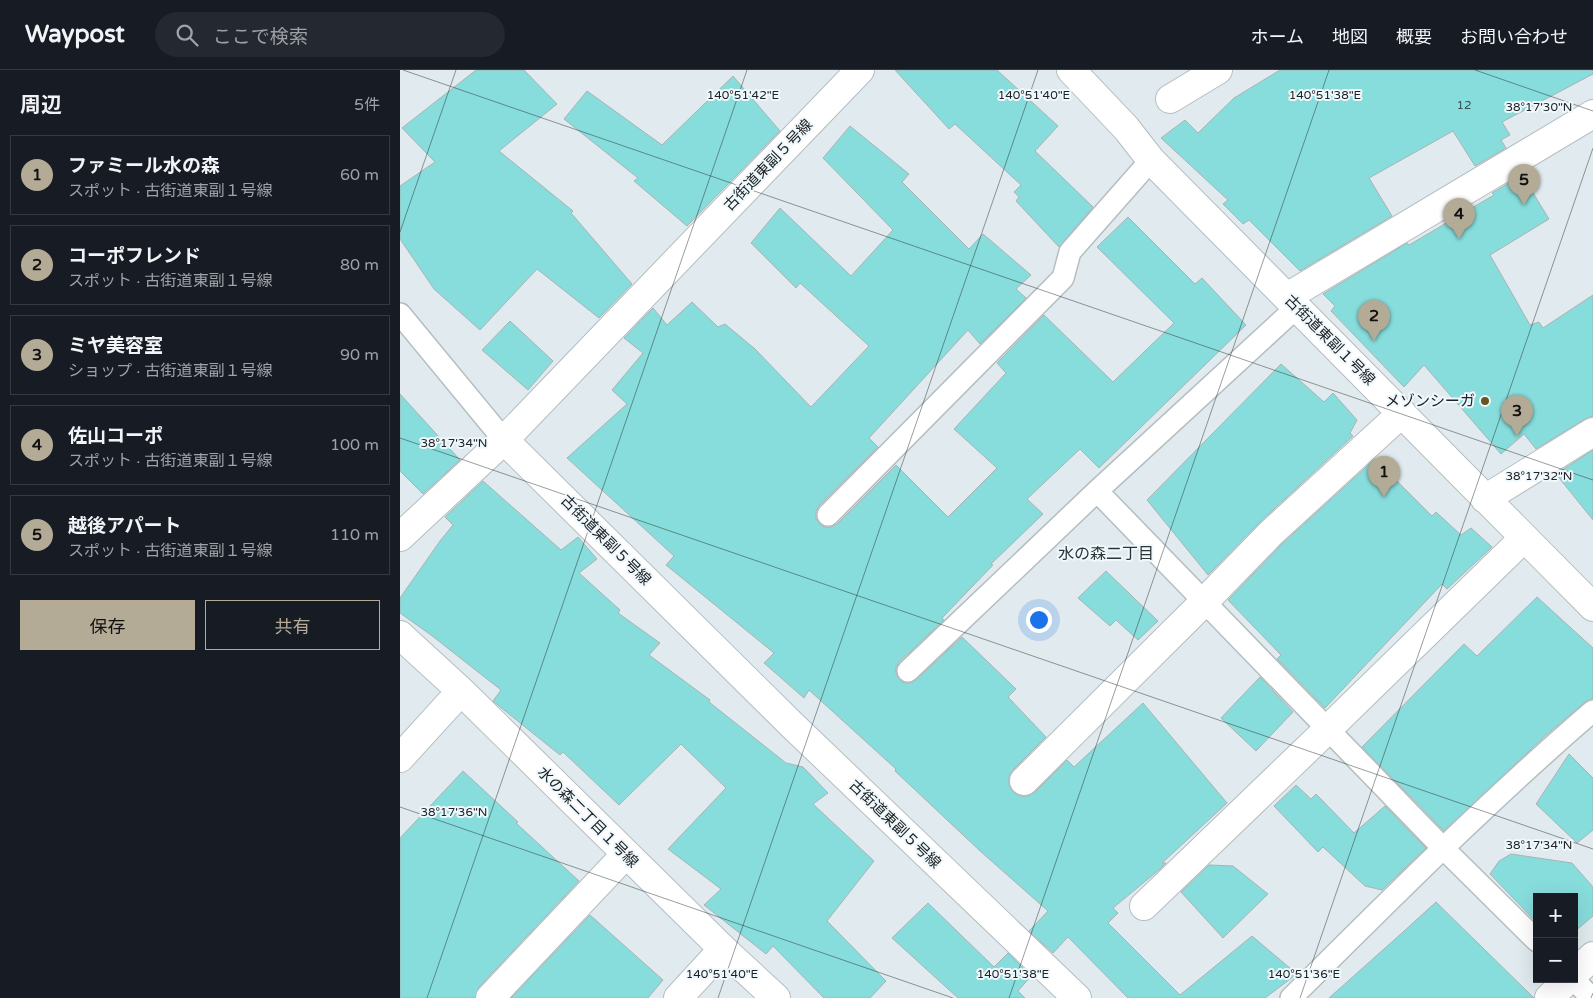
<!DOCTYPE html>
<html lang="ja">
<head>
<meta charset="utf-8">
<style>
  :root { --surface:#171b24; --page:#242831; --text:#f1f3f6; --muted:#9ea1a6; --line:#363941; --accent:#b4ab97 }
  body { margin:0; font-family:"Varela Round","Noto Sans JP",sans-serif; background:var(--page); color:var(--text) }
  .controls { position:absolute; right:15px; bottom:15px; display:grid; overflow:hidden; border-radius:0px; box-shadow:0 5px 20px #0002 }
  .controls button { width:45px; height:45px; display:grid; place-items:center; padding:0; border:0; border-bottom:1px solid var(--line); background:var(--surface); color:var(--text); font:25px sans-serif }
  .you { position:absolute; left:638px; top:549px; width:18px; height:18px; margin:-12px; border:4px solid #fff; border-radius:50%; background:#1a73e8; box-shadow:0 0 0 8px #1a73e833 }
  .badge { display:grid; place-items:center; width:32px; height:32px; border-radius:50%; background:var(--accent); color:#111; font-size:16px; font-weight:700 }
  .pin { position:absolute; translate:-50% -41px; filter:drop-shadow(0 1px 2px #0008) }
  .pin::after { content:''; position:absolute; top:26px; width:18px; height:15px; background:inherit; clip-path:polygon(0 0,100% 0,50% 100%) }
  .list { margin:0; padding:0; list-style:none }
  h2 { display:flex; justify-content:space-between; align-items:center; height:65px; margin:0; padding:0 20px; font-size:21px }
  h2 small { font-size:16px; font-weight:400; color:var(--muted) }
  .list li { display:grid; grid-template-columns:32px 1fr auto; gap:15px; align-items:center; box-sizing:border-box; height:80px; margin:0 10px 10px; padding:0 10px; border:1px solid var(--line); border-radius:0px }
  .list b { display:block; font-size:19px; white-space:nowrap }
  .list p { margin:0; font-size:16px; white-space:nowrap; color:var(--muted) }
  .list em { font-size:16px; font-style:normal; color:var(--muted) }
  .actions { display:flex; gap:10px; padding:15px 20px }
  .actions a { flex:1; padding:11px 0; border:1px solid var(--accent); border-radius:0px; text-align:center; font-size:18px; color:var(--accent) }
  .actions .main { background:var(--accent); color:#111 }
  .icon { flex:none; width:28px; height:28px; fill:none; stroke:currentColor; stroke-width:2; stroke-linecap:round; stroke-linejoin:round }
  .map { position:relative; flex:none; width:1193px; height:928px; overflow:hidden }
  header { display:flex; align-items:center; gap:30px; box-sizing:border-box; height:70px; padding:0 25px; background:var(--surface); border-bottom:1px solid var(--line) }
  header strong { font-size:24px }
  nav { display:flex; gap:28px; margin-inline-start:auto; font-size:18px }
  .search { width:350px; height:45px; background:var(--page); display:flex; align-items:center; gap:12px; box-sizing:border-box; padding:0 18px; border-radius:28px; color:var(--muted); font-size:19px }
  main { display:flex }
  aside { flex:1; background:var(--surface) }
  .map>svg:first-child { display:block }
  .building { fill:#87dddc; stroke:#a9b3b3 }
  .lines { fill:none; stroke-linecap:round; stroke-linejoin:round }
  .service-casing { stroke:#b4bec1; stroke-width:24 }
  .minor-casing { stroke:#b4bec1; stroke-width:30 }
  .service { stroke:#fff; stroke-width:21 }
  .minor { stroke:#fff; stroke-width:28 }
  .ticks { fill:none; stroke:#202325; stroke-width:1; stroke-opacity:0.45 }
  .poi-dot { fill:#695322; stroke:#eff8fc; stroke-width:2 }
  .labels { text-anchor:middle; stroke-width:4; stroke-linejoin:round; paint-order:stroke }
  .number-label { font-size:12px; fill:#3a5253 }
  .street-label { font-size:15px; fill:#202325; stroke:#eff8fc }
  .poi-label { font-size:15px; fill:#202325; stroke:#eff8fc; text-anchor:end }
  .neighbourhood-label { font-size:16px; fill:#2d3537; stroke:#eff8fc }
  .ticks-label { font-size:12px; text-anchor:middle; fill:#202325; stroke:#eff8fc; stroke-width:4; stroke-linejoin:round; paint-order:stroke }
</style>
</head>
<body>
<header>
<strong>Waypost</strong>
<div class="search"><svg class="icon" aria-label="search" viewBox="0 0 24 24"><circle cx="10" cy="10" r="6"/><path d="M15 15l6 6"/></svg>ここで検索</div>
<nav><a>ホーム</a><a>地図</a><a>概要</a><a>お問い合わせ</a></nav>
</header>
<main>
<aside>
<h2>周辺<small>5件</small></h2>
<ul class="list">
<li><span class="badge">1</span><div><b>ファミール水の森</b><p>スポット · 古街道東副１号線</p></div><em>60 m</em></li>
<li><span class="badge">2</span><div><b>コーポフレンド</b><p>スポット · 古街道東副１号線</p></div><em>80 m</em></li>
<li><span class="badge">3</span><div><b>ミヤ美容室</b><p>ショップ · 古街道東副１号線</p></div><em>90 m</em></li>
<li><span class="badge">4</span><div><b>佐山コーポ</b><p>スポット · 古街道東副１号線</p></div><em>100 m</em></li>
<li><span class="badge">5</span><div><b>越後アパート</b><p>スポット · 古街道東副１号線</p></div><em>110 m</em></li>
</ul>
<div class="actions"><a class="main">保存</a><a>共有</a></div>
</aside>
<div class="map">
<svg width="1193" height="928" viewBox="0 0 1193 928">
  <rect width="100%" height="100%" fill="#e1ebef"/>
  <path class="building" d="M76,0H124L157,34L99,81L173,141L171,143L232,214L199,248L137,199L80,260L34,219L0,169V116L35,92L2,58Z
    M495,0H597L658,56L635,81L693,137L659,177L616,131L619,127L614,122L621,115L555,54L549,59Z
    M880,0H1193V4L1102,52L1110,65L1101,70L1106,78L1075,96L1053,61L969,108L992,146L900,201L849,150L843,154L823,134L828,130L761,68L785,50L798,63L834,28Z
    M333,6L380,61L287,156L234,111L238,108L164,49L187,21L262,75Z
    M450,56L509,104L502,112L569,179L583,164L631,205L616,219L626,228L580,274L568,260L469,368L478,377L419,436L416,441V449L420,454L424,457H431L437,454L496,395L548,447L597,398L554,359L606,303L597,293L644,245L713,312L774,253L697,177L728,147L795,214L802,208L846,255L699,398L680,379L627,429L643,444L591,494L593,495L542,548L544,550L499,592L496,597V603L499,609L504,613H510L516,610L562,567L616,619L608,627L646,667L613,700L609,706V715L613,722L620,726H628L635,722L667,690L674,697L743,633L827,733L762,793H766L760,799L713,838L718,843L708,853L780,925L852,866L897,904L865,928H728L668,867L653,883L629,861L648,841L579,780L495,701L496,699L409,620L404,628L364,593L374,583L266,495L274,486L167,388L227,334L212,320L243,283L224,268L253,238L267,255L292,232L318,257L325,254L355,279L411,337L469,276L400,213L396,218L351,173L380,138L451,206L493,160L423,88Z
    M1122,105L1149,149L1090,185L1130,255L1139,252L1143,258L1193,225V346L1185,349L1136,379L1124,364L1101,384L1024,295L1004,317L931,241L935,236L923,224L1007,173L1009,175L1094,125L1092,123Z
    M110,251L153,291L128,320L82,280Z
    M881,294L924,332L933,323L957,350L950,363L953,366L860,452L808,505L747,430Z
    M0,324L60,390L23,424L0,401Z
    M1193,380V450L1156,404Z
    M975,389L1032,446L1036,442L1061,465L1071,458L1092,477L1047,519L1042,514L925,638L877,589L881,585L828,530L882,474Z
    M83,411L161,480L178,467L197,489L179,503L220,540L218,543L260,573L249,585L310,630L309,632L386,693L403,697L428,723L413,734L474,791L427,851L486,911L470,928H424L373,876L366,884L304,835L321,819L268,779L326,718L281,674L219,735L163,682L160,685L99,636L93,631L101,620L31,565L0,543V528L40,471L53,455L45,447Z
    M706,501L758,551L738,570L716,550L710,556L678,528Z
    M1137,527L1193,578V628L1185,632L1145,666L1044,761L962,677L1064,574L1077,586Z
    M860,607L893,642L856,681L821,648Z
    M1169,684L1193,708V760L1177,773L1136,734Z
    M63,701L118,752L116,753L179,811L79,917L75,928H0V768Z
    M896,715L911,729L916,724L954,763L985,736L1026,778L982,820L965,816L923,777L918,782L874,736Z
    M1111,784L1172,793L1193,817V846L1174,862V827H1137V853L1090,804L1099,791Z
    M809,795L833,796L868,824L823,868L781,822Z
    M1036,832L1134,928H929L1003,862Z
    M528,833L594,897L608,883L631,906L618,921L625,928H558L492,868Z
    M190,845L263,910L248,928H111Z"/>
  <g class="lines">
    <g class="service-casing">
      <path id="service" d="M0,244L104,370
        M697,421L1042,777L1137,871
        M428,445L663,208L670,182L751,90
        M508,601L697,421L897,237
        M1174,909L1191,928
        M891,928C990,830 1087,732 1193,641"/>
    </g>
    <g class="minor-casing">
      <path id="minor" d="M460,0L104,370L391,654L677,928
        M671,0L726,58L751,90L1193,537
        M770,29L818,0
        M887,227L1193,44
        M1085,429L1193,362
        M0,467L104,370
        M0,565L61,621L323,879L376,928
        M0,688L61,621
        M624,711L804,532L871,463L1002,343
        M744,836L928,659L1124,468
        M1174,904L1193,886
        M90,928L226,784
        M278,928L323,879
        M1149,928L1169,909"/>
    </g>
    <use href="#service" class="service"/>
    <use href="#minor" class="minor"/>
  </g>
  <path class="ticks" d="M3,0L1193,410M1075,0L1193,41M0,162L56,0M0,368L1193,779M0,737L553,928M27,928L347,0M318,928L638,0M609,928L929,0M900,928L1193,78M1191,928L1193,923"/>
  <circle class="poi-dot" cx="1085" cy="331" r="5"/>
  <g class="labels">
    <g class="number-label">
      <text x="1064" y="39">12</text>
    </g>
    <g class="street-label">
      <text transform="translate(368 95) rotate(-46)" y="5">古街道東副５号線</text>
      <text transform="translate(930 270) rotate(45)" y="5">古街道東副１号線</text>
      <text transform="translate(206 470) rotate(45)" y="5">古街道東副５号線</text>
      <text transform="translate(188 747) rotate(45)" y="5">水の森二丁目１号線</text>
      <text transform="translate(495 754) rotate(44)" y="5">古街道東副５号線</text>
    </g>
    <g class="poi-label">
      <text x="1075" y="336">メゾンシーガ</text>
    </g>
    <g class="neighbourhood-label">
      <text x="706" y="489">水の森二丁目</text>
    </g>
  </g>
  <g class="ticks-label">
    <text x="343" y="29">140°51'42"E</text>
    <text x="634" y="29">140°51'40"E</text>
    <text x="925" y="29">140°51'38"E</text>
    <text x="1139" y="41">38°17'30"N</text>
    <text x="54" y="377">38°17'34"N</text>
    <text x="1139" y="410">38°17'32"N</text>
    <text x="54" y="746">38°17'36"N</text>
    <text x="1139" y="779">38°17'34"N</text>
    <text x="322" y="908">140°51'40"E</text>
    <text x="613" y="908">140°51'38"E</text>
    <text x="904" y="908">140°51'36"E</text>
  </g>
</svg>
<div class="controls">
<button>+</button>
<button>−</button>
</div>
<div class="you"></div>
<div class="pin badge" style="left:984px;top:427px">1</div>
<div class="pin badge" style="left:974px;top:271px">2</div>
<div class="pin badge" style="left:1117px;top:366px">3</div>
<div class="pin badge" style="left:1059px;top:169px">4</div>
<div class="pin badge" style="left:1124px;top:135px">5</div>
</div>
</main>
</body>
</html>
